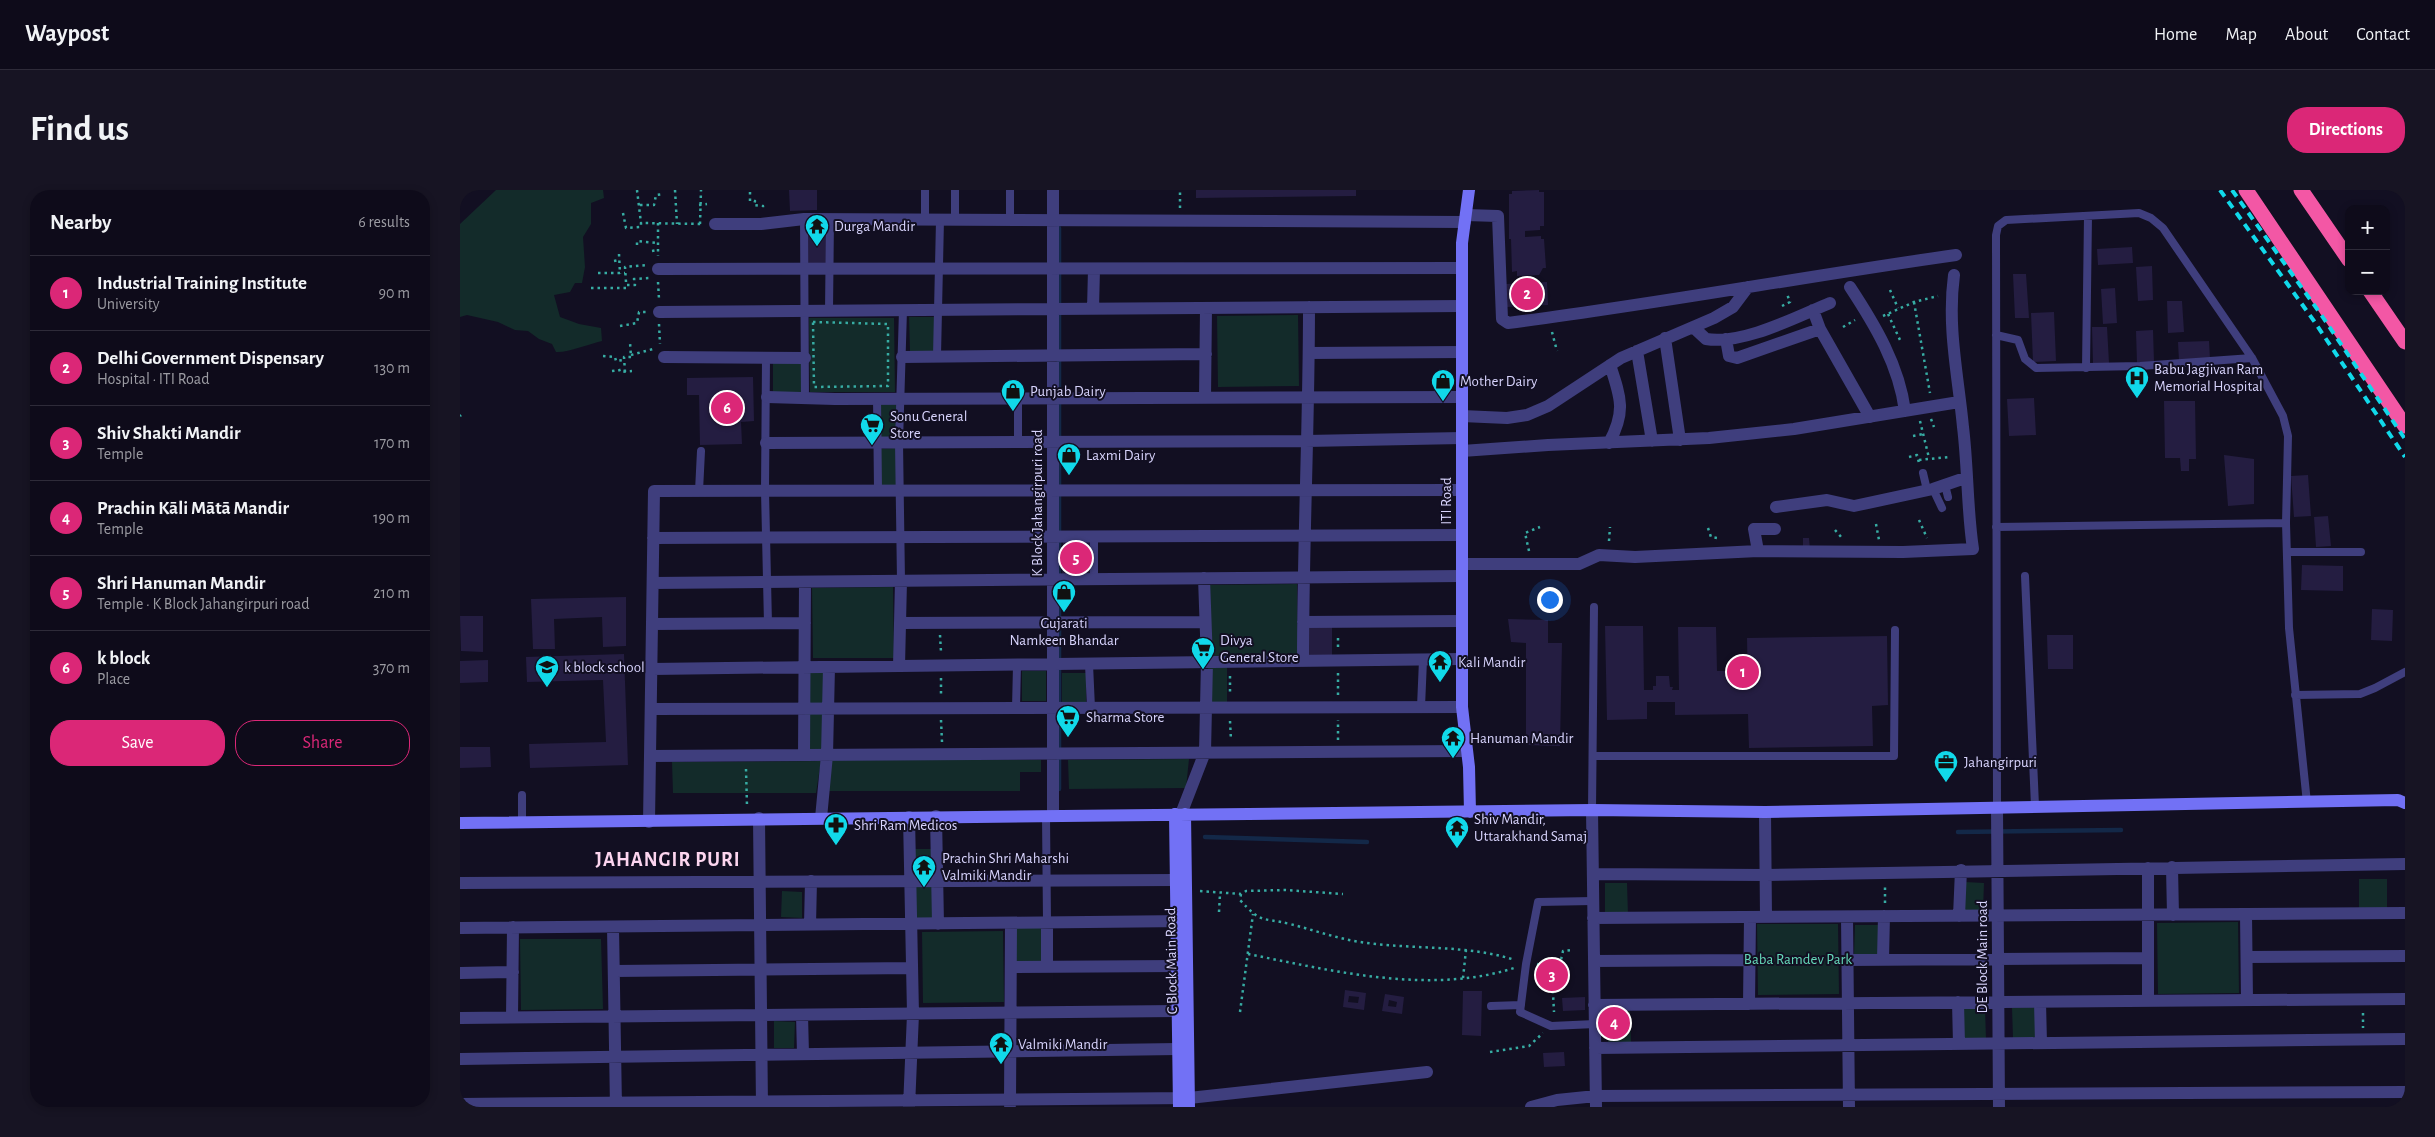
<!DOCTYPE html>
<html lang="en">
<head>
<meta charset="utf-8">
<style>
  :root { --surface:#0e0b1a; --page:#171423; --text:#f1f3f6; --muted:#9b9ba2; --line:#2e2b39; --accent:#db2777 }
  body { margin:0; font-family:"Alegreya Sans",sans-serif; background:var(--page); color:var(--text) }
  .controls { position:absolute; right:15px; top:15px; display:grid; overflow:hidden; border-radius:10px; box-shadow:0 2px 8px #0003 }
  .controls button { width:45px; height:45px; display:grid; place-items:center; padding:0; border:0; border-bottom:1px solid var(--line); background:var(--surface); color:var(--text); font:25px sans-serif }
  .you { position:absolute; left:1089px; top:409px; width:18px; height:18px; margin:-12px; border:4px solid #fff; border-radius:50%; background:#1a73e8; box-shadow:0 0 0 8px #1a73e833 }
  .badge { display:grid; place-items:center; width:32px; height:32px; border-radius:50%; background:var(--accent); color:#fff; font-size:16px; font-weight:700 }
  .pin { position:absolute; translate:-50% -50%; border:2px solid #fff; box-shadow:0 1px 5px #0006 }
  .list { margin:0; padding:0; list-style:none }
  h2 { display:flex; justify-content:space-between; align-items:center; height:65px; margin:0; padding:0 20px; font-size:21px }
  h2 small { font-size:16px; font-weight:400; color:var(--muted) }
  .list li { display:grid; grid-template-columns:32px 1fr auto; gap:15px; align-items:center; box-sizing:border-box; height:75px; padding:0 20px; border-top:1px solid var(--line) }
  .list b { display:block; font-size:19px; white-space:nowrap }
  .list p { margin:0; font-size:16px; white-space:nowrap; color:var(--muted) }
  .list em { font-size:16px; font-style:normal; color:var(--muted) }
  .actions { display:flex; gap:10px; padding:15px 20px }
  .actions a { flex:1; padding:11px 0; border:1px solid var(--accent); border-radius:20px; text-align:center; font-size:18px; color:var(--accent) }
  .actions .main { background:var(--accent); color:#fff }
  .map { position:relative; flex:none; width:1945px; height:917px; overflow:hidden; border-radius:20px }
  header { display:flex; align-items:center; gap:30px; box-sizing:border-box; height:70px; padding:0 25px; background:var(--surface); border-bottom:1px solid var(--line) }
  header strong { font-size:24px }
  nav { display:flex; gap:28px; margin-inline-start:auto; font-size:18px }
  .intro { display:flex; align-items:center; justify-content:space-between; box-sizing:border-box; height:120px; padding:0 30px }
  h1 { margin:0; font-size:35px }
  .button { padding:12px 22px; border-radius:20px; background:var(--accent); color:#fff; font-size:18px; font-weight:700 }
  main { display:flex; gap:30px; padding:0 30px }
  aside { flex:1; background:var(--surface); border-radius:20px; box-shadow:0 2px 8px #0003 }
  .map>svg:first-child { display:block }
  .green { fill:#132b2a }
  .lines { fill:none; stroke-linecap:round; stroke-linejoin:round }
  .stream { stroke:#132848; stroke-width:4.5 }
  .building { fill:#241d41; fill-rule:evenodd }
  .path { stroke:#37aca3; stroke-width:2.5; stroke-dasharray:2.5 4; stroke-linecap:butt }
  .lane { stroke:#3f3e7d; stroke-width:8 }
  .street { stroke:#3f3e7d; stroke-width:12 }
  .secondary { stroke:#7271f5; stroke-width:12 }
  .highway { stroke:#f357a5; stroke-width:15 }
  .rail { stroke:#11d9ea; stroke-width:4; stroke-dasharray:8 6; stroke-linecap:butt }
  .labels { text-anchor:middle; stroke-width:4; stroke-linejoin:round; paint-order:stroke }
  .poi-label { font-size:15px; fill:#d7d3fc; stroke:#120f22; text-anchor:start }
  .street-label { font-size:15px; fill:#d7d3fc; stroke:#120f22 }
  .park-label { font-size:15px; fill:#65d7b8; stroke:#120f22 }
  .district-label { font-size:20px; font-weight:bold; letter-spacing:1px; fill:#fcd5ef; stroke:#120f22 }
</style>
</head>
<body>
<header>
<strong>Waypost</strong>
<nav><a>Home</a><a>Map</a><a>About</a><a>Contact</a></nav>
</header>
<div class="intro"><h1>Find us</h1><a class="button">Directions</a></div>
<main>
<aside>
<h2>Nearby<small>6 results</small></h2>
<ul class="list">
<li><span class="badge">1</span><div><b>Industrial Training Institute</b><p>University</p></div><em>90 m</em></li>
<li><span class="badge">2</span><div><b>Delhi Government Dispensary</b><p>Hospital · ITI Road</p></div><em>130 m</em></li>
<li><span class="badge">3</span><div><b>Shiv Shakti Mandir</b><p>Temple</p></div><em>170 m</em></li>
<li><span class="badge">4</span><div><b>Prachin Kāli Mātā Mandir</b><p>Temple</p></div><em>190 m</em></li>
<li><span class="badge">5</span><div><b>Shri Hanuman Mandir</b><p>Temple · K Block Jahangirpuri road</p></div><em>210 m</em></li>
<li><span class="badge">6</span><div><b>k block</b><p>Place</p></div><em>370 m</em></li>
</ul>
<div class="actions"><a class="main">Save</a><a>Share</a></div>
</aside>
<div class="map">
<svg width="1945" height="917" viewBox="0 0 1945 917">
  <rect width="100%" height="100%" fill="#120f22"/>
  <path class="green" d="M36,0H143L144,8L131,13V34L123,47L125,77L122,93H115L110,102L94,105L100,127L119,134L141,138L142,151C129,154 107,163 96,162L92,154L79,149L68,141L55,140L38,132L7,125L0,127V34Z
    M838,125L839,196L758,197L757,126Z
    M449,127H474L475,161H450Z
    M349,128H434L435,202H350Z
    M313,172L345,173L344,204H313Z
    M420,211H437L438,247H421Z
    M437,258L438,296L420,297V259Z
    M837,394L838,465L751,466L750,395Z
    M433,397L434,468H353L352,398Z
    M748,476H767V514H749Z
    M346,480H366V516H346Z
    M562,481H586V511H562Z
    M602,483H626V513H602Z
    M345,523H365V559H345Z
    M369,569L581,570V582H560V601H369Z
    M729,569L726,598L609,599L608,570Z
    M361,571L356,603H213L212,572Z
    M454,659H472L473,686H454Z
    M1899,689H1927V720H1899Z
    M1505,692L1524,693L1523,720H1505Z
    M1145,693H1167L1168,725H1145Z
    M456,694H474V730H456Z
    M322,701L342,702V728L321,727Z
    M1778,732L1779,803L1698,804L1697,733Z
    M1297,734H1378L1379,804L1298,805Z
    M1395,735H1418V764H1394Z
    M556,738H581L582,774H556Z
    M543,741L544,812L463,813L462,742Z
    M60,749H141L143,819L61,820Z
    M1576,817L1577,848H1553L1552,818Z
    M1525,818L1526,849H1502L1501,819Z
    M1147,820H1170L1171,852H1148Z
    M314,831L335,832L334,858H314Z"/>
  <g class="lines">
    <path class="stream" d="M599,599V38
      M1498,642L1661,640
      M745,647L907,652"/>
  </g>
  <path class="building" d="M329,0H357V20L330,21Z
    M736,0H896V6L736,8Z
    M1079,0V2H1084V36H1080V40L1065,41V47L1081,46V49H1084L1086,78H1083L1079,85L1057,86V81L1052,82L1051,49H1049V4H1052V1Z
    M348,39H367V74H348Z
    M1672,57L1673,73L1638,75L1637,59Z
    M1692,76L1693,110L1678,111L1676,77Z
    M1553,84H1566L1569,128H1555Z
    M1087,92L1088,115L1047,117L1046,94Z
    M1655,98L1657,133L1643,134L1641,99Z
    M1707,111H1722L1724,142L1708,143Z
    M1594,122L1596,171L1573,172L1571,123Z
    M1632,137H1647L1649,173H1633Z
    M1693,140L1694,172L1677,173L1676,141Z
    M1749,151L1750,169L1719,171L1718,152Z
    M293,187L294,231L281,232L282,254L240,255L239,205H227V188Z
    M1574,208L1576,245L1549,246L1547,209Z
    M1704,211H1735L1736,269H1729V281H1721L1720,268H1705Z
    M1764,265L1794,269V314L1768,316Z
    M1848,285L1851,326L1834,327L1831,286Z
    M1868,326L1871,356L1856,357L1854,327Z
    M1343,348H1349L1350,359L1343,360Z
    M603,351H630V384H602Z
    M1842,375L1883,376V401L1841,400Z
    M166,407V456L143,457L142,427L94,429L95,459H73L71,409Z
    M1912,419L1933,420L1932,451L1911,450Z
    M0,426H23V462L1,461Z
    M1048,429L1088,430V453H1102L1100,556L1066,555V453L1051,452Z
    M847,434H872V468H847Z
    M1145,436H1183L1184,500H1193V496H1196V486H1209L1210,497H1213L1212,500H1219L1218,437H1256L1257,481H1276L1277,498H1288L1287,448L1427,446L1428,515L1412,516L1413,556L1289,558L1288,524L1215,525V512H1187V529L1147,530Z
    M1587,445H1613V479H1588Z
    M164,464L168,575L70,578L69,554L146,552L143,490L67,492L66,467Z
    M28,470V492L0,493V471Z
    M0,557H30L31,577L0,578Z
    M885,800L906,803L904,820L883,817ZM889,806L899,807L898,813L888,812Z
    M1003,801H1022L1021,846L1002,845Z
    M925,804L944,807L942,824L922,821ZM929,810L937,812L936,817L928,816Z
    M1125,807V820L1103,821L1102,808Z
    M1104,862L1105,876L1084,877L1083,863Z"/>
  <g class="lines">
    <path class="path" d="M177,0L181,33
      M215,0L217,34
      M290,2V11H295L294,15L303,16V20
      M180,15H194L196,5L203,4
      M239,15L247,14
      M720,18V0
      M163,23L166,38L181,37V33L242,34
      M198,33V66
      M240,34L241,0
      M177,55V51L197,53
      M192,61L198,60
      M159,64L160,84
      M154,71L159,70
      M138,83H165
      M166,92L165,77L187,75
      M198,92L199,109
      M131,98H166V95H175L174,89L189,88
      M1430,100L1438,118
      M1454,112L1470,203
      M1322,116L1330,112L1327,104
      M1428,124L1440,150
      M1423,126L1454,112L1478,106
      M353,132L428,134V196L354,197Z
      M199,134L200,154
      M160,136L177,133L179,122H187
      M1383,137L1395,130
      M1092,142L1097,161
      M171,165L193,159
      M143,166L155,167L156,171L164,170
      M159,179L160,182L172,181
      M152,181L160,180
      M165,182L164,167H171L170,152
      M0,226L1,225
      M1471,229L1474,237
      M1460,231L1469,268
      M1453,246L1463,244
      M1449,267L1457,265L1459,273
      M1459,270L1489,267
      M1459,330L1467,348
      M1416,334L1419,350
      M1248,338L1251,347L1257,348V350
      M1375,340L1382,348
      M1149,351L1150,337
      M1069,361L1065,343L1080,337
      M480,445L481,462
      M878,457V445
      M770,486V505
      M481,488V505
      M878,505V483
      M481,530L482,552
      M770,531L771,550
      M878,550V530
      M286,579L287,616
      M740,701L781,704L786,701L825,700L883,704
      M781,704L780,710C802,734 801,727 830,734C853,740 876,748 900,752C952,760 1005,754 1055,770
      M1425,713V696
      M759,722L760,704
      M788,764C872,781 971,805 1054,778
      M1077,774L1081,775L1093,803L1094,822
      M1003,788L1006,760
      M1094,801L1103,761L1113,760
      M780,822L793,724
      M1903,823V838
      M1030,862L1069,856L1083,843"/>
    <path class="lane" d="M465,0V30
      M550,0V30
      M344,29L345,209
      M495,30V0
      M369,121L370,30
      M1536,145L1558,150L1565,169L1576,178L1680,176L1792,168
      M477,166L480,30
      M306,168L305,301L308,434
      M1626,178L1628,26
      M417,208L418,300
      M558,208V252
      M1463,283L1467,300
      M1485,295L1488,307
      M1473,299L1482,318
      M239,301L241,261
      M1536,337L1826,333
      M1828,362H1901
      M1565,386L1575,616
      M634,389V346
      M441,391L439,252L443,120
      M629,474L631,518
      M1835,505L1900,504L1915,498L1945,482
      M961,517L963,470
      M556,518L557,475
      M1134,566H1434L1435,440
      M62,605V633
      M1537,617L1536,45L1538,36L1546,30L1679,23L1691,28L1703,38L1792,168L1823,226L1828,246L1826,333L1829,438L1847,613
      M1132,620L1134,417
      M586,626L587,732
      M1133,711L1078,712L1066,774L1060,822L1091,836L1135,834
      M1031,816L1061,815"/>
    <path class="street" d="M1006,25L1038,26L1042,129L1048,133C1198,114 1346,86 1496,65
      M255,34H301L344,29L1005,32
      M198,79L1002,78
      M1390,97C1415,135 1439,175 1445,221
      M633,119L634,79
      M1353,120L1360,139L1410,227
      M199,122L1002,116
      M1233,137L1246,149C1283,155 1336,127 1370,113
      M1205,148L1220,250
      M1266,149L1269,166L1277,168L1360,139
      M1177,161L1192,251
      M849,163L1002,162
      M204,167L345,168
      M442,167L746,164
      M307,207L375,209L1002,207
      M745,208L746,118
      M1002,226L1047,228L1067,225L1088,216L1161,168L1254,128L1273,117L1288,97
      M306,253L846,251L1002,248
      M1149,253C1166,222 1161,208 1150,175
      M1002,261L1088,255L1249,248L1334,239L1499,212
      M1316,317L1367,310L1394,316L1473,299L1505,288
      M193,348L1002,345
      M1298,361L1294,339H1315
      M1002,374H1119L1139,365L1175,367L1298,361L1443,362L1513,359C1507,319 1508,278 1503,237C1498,185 1487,137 1494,85
      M193,393L1002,386
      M843,432L1002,431
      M440,433L745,432
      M192,434L345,433
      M843,471C843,353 849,235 849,117
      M439,476L441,391
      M192,479L1002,469
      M191,519L1002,517
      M344,565L345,392
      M190,566L1006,561
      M1537,617L1539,917
      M1132,620L1136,917
      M1305,622L1306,727
      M721,624L745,562L747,472L744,388
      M476,626L478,734
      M593,626V0
      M299,628L302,917
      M361,628L367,565L369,477
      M189,632L194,301L1002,300
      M1712,677L1713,725
      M1133,684L1306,685L1945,674
      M0,693L716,690
      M1786,724L1787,810
      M1499,726L1501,680
      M1387,727L1389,917
      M1133,728L1945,723
      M587,732V777
      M350,735L351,691
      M153,737L156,917
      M0,738L726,731
      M1787,767L1945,766
      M1423,769L1424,726
      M1387,770L1688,768
      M1134,771L1289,770
      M551,777L717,776
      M154,781L452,778
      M0,783L53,782
      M1688,811V678
      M1498,812L1499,854
      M1580,812L1581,853
      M1289,814L1290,727
      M1134,815L1945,809
      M342,825L343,864
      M52,827L53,737
      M0,828L717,821
      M1135,858L1945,849
      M0,869L718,859
      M0,914L729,908L967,882
      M550,915L551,733
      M449,917L453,824L449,627
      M1071,917L1097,910L1136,906L1945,902"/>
    <path class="secondary" d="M1009,0L1002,53V517L1009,577L1010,622
      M715,624L719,917
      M725,624L729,917
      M0,633L1132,620L1305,622L1938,610L1945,613"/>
    <path class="highway" d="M1786,0L1945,236
      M1841,0L1889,70
      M1910,101L1945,152"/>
    <path class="rail" d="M1760,0L1854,131L1945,267
      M1772,0L1862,126L1945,249"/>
  </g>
  <defs>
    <g id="temple-pin" transform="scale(1.25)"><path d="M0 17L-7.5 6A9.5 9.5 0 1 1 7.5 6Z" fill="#11d9ea" stroke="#120f22"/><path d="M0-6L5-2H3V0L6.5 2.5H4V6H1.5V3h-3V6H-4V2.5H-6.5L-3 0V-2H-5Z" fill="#111"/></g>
    <g id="hospital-pin" transform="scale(1.25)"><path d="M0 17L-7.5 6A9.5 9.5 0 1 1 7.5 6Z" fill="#11d9ea" stroke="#120f22"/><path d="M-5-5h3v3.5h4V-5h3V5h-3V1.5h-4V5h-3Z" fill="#111"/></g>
    <g id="shop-pin" transform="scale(1.25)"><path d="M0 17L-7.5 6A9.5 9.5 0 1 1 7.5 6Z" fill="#11d9ea" stroke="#120f22"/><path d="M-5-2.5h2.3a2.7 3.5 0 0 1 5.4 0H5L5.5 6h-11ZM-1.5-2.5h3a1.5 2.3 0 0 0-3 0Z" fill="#111"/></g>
    <g id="supermarket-pin" transform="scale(1.25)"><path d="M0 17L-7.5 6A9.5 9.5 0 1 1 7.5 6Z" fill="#11d9ea" stroke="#120f22"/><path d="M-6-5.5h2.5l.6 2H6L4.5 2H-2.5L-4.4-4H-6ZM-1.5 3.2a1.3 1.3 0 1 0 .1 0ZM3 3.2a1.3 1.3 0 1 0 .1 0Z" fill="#111"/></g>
    <g id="school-pin" transform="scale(1.25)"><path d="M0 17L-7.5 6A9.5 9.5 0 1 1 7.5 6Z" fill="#11d9ea" stroke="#120f22"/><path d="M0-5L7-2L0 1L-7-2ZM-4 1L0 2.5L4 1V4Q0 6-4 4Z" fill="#111"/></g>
    <g id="office-pin" transform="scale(1.25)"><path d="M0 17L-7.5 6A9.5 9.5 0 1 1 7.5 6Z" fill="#11d9ea" stroke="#120f22"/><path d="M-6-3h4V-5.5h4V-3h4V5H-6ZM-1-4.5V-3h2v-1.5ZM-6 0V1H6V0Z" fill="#111"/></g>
    <g id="pharmacy-pin" transform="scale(1.25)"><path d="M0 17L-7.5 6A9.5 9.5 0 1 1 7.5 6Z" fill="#11d9ea" stroke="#120f22"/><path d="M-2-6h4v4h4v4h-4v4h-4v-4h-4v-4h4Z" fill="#111"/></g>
  </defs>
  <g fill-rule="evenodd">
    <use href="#temple-pin" x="357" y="36"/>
    <use href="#hospital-pin" x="1677" y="188"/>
    <use href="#shop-pin" x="983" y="191"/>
    <use href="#shop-pin" x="553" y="201"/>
    <use href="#supermarket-pin" x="412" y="235"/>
    <use href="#shop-pin" x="609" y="265"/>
    <use href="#shop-pin" x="604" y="402"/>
    <use href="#supermarket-pin" x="743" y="459"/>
    <use href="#temple-pin" x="980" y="472"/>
    <use href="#school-pin" x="87" y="477"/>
    <use href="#supermarket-pin" x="608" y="527"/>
    <use href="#temple-pin" x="993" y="548"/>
    <use href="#office-pin" x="1486" y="572"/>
    <use href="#pharmacy-pin" x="376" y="635"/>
    <use href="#temple-pin" x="997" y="638"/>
    <use href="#temple-pin" x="464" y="677"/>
    <use href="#temple-pin" x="541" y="854"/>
  </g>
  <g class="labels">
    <g class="poi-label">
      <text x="374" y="41">Durga Mandir</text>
      <text x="1694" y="184">Babu Jagjivan Ram<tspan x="1694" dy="17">Memorial Hospital</tspan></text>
      <text x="1000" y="196">Mother Dairy</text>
      <text x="570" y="206">Punjab Dairy</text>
      <text x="430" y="231">Sonu General<tspan x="430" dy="17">Store</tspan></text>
      <text x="626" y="270">Laxmi Dairy</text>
      <text x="604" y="438" text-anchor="middle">Gujarati<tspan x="604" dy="17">Namkeen Bhandar</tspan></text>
      <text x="760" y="455">Divya<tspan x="760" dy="17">General Store</tspan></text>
      <text x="998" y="477">Kali Mandir</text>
      <text x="104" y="482">k block school</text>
      <text x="626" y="532">Sharma Store</text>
      <text x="1010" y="553">Hanuman Mandir</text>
      <text x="1504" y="577">Jahangirpuri</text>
      <text x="1014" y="634">Shiv Mandir,<tspan x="1014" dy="17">Uttarakhand Samaj</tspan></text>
      <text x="394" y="640">Shri Ram Medicos</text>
      <text x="482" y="673">Prachin Shri Maharshi<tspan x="482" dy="17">Valmiki Mandir</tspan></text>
      <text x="558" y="859">Valmiki Mandir</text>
    </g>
    <g class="street-label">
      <text transform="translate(986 311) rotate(-90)" y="5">ITI Road</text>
      <text transform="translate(577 313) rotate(-90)" y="5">K Block Jahangirpuri road</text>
      <text transform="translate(1522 767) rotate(-90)" y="5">DE Block Main road</text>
      <text transform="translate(711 771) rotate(-91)" y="5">C Block Main Road</text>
    </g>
    <g class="park-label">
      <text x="1338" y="774">Baba Ramdev Park</text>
    </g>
    <g class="district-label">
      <text x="208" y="676">JAHANGIR PURI</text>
    </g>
  </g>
</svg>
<div class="controls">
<button>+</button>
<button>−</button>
</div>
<div class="you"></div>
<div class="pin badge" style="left:1283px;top:482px">1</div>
<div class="pin badge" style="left:1067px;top:104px">2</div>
<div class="pin badge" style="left:1092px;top:785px">3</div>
<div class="pin badge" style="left:1154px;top:833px">4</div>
<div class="pin badge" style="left:616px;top:368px">5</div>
<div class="pin badge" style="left:267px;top:218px">6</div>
</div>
</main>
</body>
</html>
